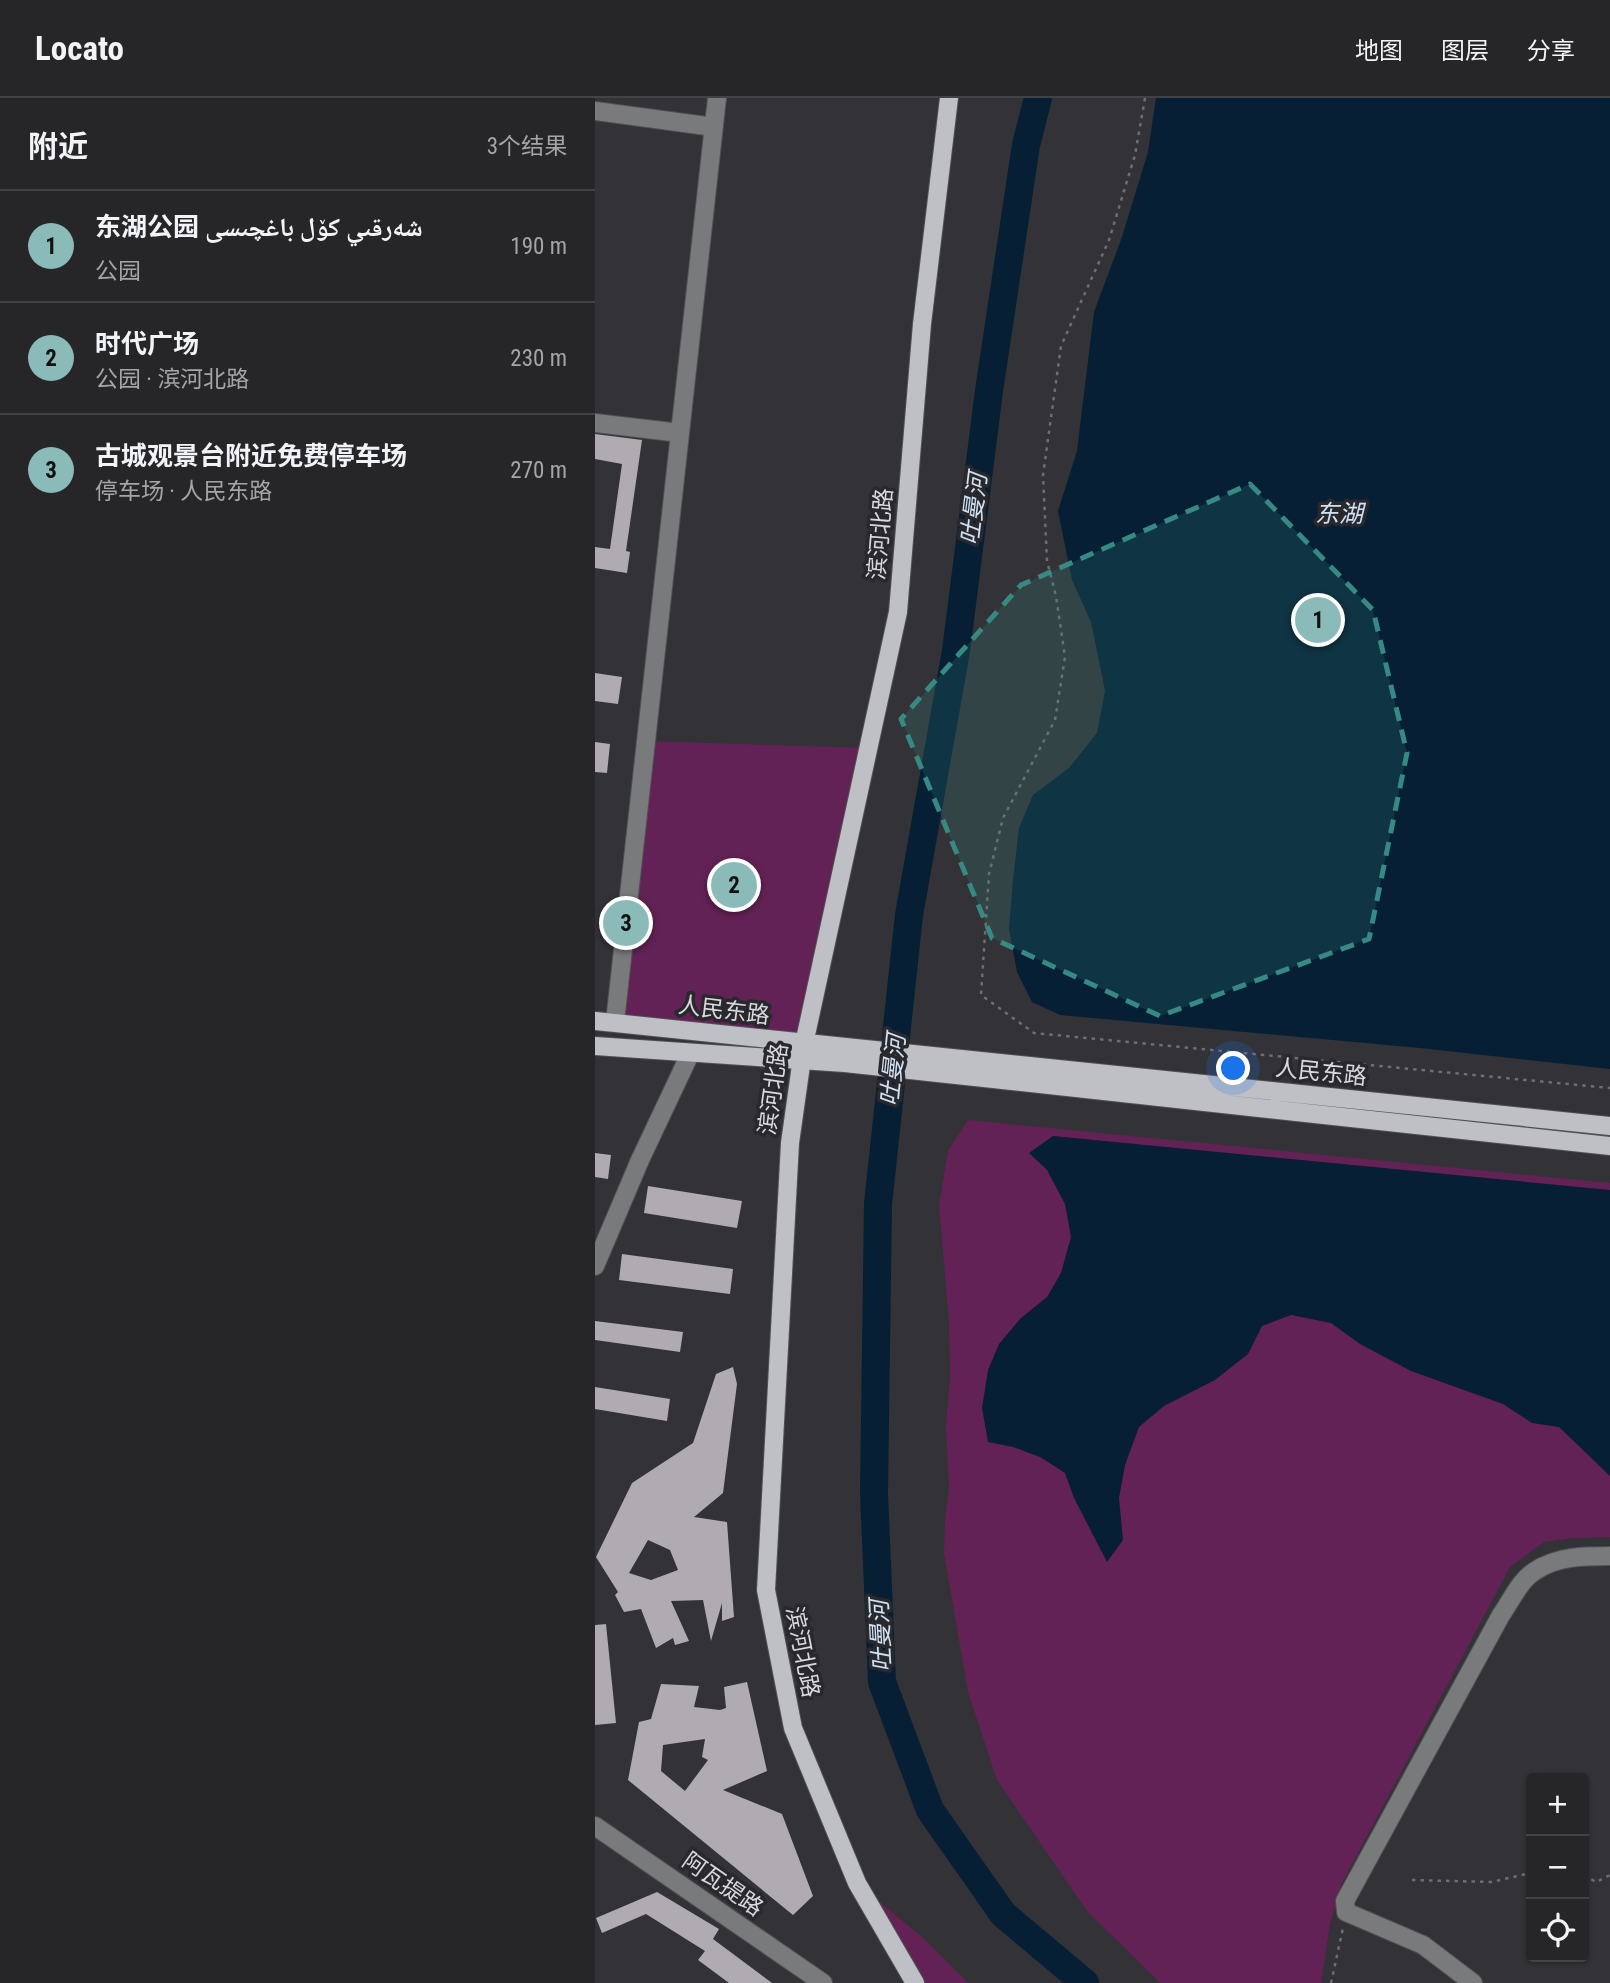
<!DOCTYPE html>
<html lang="zh">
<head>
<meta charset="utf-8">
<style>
  :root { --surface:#262629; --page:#323235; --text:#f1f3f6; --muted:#a4a5a8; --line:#424346; --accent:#8bbbb9 }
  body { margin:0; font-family:"Roboto Condensed","Noto Naskh Arabic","Noto Sans SC",sans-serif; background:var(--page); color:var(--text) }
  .controls { position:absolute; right:21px; bottom:21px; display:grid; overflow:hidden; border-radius:7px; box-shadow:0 2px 5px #0004 }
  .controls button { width:63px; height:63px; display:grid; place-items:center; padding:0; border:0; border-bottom:2px solid var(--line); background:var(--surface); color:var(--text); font:35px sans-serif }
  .you { position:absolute; left:639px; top:971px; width:24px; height:24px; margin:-18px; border:5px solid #fff; border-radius:50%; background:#1a73e8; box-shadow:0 0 0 10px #1a73e833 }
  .badge { display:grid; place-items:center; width:46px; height:46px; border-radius:50%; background:var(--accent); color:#111; font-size:23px; font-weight:700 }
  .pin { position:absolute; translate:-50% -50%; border:4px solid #fff; box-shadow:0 2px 7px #0006 }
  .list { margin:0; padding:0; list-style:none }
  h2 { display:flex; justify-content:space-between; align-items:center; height:91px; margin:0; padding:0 28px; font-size:30px }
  h2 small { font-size:23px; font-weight:400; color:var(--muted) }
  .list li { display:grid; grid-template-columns:46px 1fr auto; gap:21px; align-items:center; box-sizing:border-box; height:112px; padding:0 28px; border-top:2px solid var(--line) }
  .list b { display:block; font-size:26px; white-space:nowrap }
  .list p { margin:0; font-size:23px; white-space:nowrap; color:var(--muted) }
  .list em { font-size:23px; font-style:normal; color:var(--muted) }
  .icon { flex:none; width:38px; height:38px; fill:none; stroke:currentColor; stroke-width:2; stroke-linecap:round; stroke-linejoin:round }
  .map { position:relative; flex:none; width:1015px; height:1885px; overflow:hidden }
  header { display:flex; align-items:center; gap:42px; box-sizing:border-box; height:98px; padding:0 35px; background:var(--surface); border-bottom:2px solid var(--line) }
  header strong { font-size:33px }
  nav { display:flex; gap:38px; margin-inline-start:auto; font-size:24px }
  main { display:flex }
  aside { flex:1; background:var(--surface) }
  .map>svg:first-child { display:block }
  .green { fill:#632255 }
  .water { fill:#061f34 }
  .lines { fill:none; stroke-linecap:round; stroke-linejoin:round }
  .river { stroke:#061f34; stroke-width:28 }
  .building { fill:#afabb1; fill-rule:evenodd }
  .minor-casing { stroke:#515055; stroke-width:20 }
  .major-casing { stroke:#515055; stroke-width:20 }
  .path { stroke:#6e6d72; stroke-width:2.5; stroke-dasharray:3.5 5; stroke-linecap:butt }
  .minor { stroke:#797a7c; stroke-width:18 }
  .major { stroke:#bec0c5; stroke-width:18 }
  .marked { fill:#378a84; fill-opacity:0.2; stroke:#378a84; stroke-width:5; stroke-dasharray:14 9; stroke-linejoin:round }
  .labels { text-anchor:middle; stroke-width:7; stroke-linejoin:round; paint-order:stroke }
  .street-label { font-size:23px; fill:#d9d9dc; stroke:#29282d }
  .water-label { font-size:24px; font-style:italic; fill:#cfe1f3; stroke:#29282d }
</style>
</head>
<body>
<header>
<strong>Locato</strong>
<nav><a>地图</a><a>图层</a><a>分享</a></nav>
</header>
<main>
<aside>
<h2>附近<small>3个结果</small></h2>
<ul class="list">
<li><span class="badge">1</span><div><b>东湖公园 شەرقىي كۆل باغچىسى</b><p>公园</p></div><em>190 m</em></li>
<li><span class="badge">2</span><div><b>时代广场</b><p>公园 · 滨河北路</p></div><em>230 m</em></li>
<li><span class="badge">3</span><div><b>古城观景台附近免费停车场</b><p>停车场 · 人民东路</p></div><em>270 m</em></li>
</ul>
</aside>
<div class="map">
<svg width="1015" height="1885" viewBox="0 0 1015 1885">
  <rect width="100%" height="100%" fill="#333237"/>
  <path class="green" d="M51,643L273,650L209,946L20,924Z
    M373,1022L1015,1085V1439L979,1440L949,1444L915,1469L747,1785L735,1826L726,1885H565L492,1813L402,1682L373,1594L349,1455L350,1421L354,1390L351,1328L355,1279L354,1223L344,1108L353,1053Z
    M262,1785L328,1840L373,1885H322Z"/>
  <path class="water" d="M561,0H1015V971L825,950L465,917L437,904L422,874L414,831L418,782L424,730L438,697L474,670L502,635L510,593L496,524L477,482L463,413L482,353L499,214L527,139L553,54Z
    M458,1038L1015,1092V1378L964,1329L937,1325L908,1306L816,1273L765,1246L736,1225L696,1217L667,1228L653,1256L620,1282L569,1308L544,1329L530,1367L524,1400L528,1442L512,1464L479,1400L470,1375L445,1359L418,1349L393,1344L387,1310L393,1272L404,1246L426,1220L452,1199L466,1175L476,1139L470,1106L452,1072L434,1055Z"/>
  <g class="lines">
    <path class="river" d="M443,0L431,47L394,293L361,553L314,817L283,1106L279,1395L287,1584L335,1712L408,1816L490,1885"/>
  </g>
  <path class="building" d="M0,336L47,342L31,453L35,454L32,475L0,470V449L15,451L27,366L0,361Z
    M0,575L27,579L23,606L0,603Z
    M0,644L15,646L12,675L0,674Z
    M0,1055L16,1057L13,1081L0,1079Z
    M53,1088L147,1103L142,1130L49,1115Z
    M27,1156L138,1171L135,1196L24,1182Z
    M0,1223L88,1234L85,1254L0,1242Z
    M138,1269L142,1286L128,1395L99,1419L132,1424L139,1519L127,1523V1505L116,1543L108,1502L76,1503L94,1543L80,1547L78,1540L61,1550L46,1511L29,1514L20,1497L23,1494L1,1459L37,1385L98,1345L121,1276ZM53,1442L75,1452L83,1472L56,1482L34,1475Z
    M0,1289L75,1301L72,1323L0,1311Z
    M11,1526L21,1625L0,1627V1527Z
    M152,1584L172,1673L128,1692L187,1716L218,1798L198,1817L33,1682L44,1624L56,1621L66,1586L104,1588L99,1609L125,1612L131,1610L129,1589ZM110,1641L107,1659L113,1662L90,1693L66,1673L68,1647Z
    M62,1794L124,1831L118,1841L177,1885H134L103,1862L110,1853L51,1816L7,1835L1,1820Z"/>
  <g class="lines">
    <g class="minor-casing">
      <path id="minor" d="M0,13L119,29
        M0,325L85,335
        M20,924L122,0
        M0,1168L45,1062L95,956
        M0,1728L228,1885
        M878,1885L828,1847L751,1814L750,1803L906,1517C916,1503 925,1482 940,1473C962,1458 990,1458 1015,1458"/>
    </g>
    <g class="major-casing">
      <path id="major" d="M0,923L1015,1028
        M0,948L250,965L1015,1048
        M320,1885L262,1785L198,1630L171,1492L195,1045L209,946L303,514L327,226L354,0"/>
    </g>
    <path class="path" d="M550,0L540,57L514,142L466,248L448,377L452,463L461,498L470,559L460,622L408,720L394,776L386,897L439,935L1015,990
      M989,1777L1001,1784L1015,1777
      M817,1782L896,1784L936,1775
      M736,1885L748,1830"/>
    <use href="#minor" class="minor"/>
    <use href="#major" class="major"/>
  </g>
  <path class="marked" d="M655,386L778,512L812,655L774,841L565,918L397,840L306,621L426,487Z"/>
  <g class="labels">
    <g class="street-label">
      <text transform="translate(285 436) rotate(-85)" y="8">滨河北路</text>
      <text transform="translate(129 912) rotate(7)" y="8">人民东路</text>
      <text transform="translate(726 974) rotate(6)" y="8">人民东路</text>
      <text transform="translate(178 991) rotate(-82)" y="8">滨河北路</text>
      <text transform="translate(208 1554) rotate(79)" y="8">滨河北路</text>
      <text transform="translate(128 1786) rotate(35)" y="8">阿瓦提路</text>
    </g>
    <g class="water-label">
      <text transform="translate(379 411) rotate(-83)" y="8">吐曼河</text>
      <text x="744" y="424">东湖</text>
      <text transform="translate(298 972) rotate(-84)" y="8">吐曼河</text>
      <text transform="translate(286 1538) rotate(-93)" y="8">吐曼河</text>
    </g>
  </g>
</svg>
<div class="controls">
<button>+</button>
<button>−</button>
<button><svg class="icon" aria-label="locate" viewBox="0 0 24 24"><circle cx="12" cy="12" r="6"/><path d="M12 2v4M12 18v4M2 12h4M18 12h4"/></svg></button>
</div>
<div class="you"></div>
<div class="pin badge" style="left:723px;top:522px">1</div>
<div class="pin badge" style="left:139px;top:787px">2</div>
<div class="pin badge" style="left:31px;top:825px">3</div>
</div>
</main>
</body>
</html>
